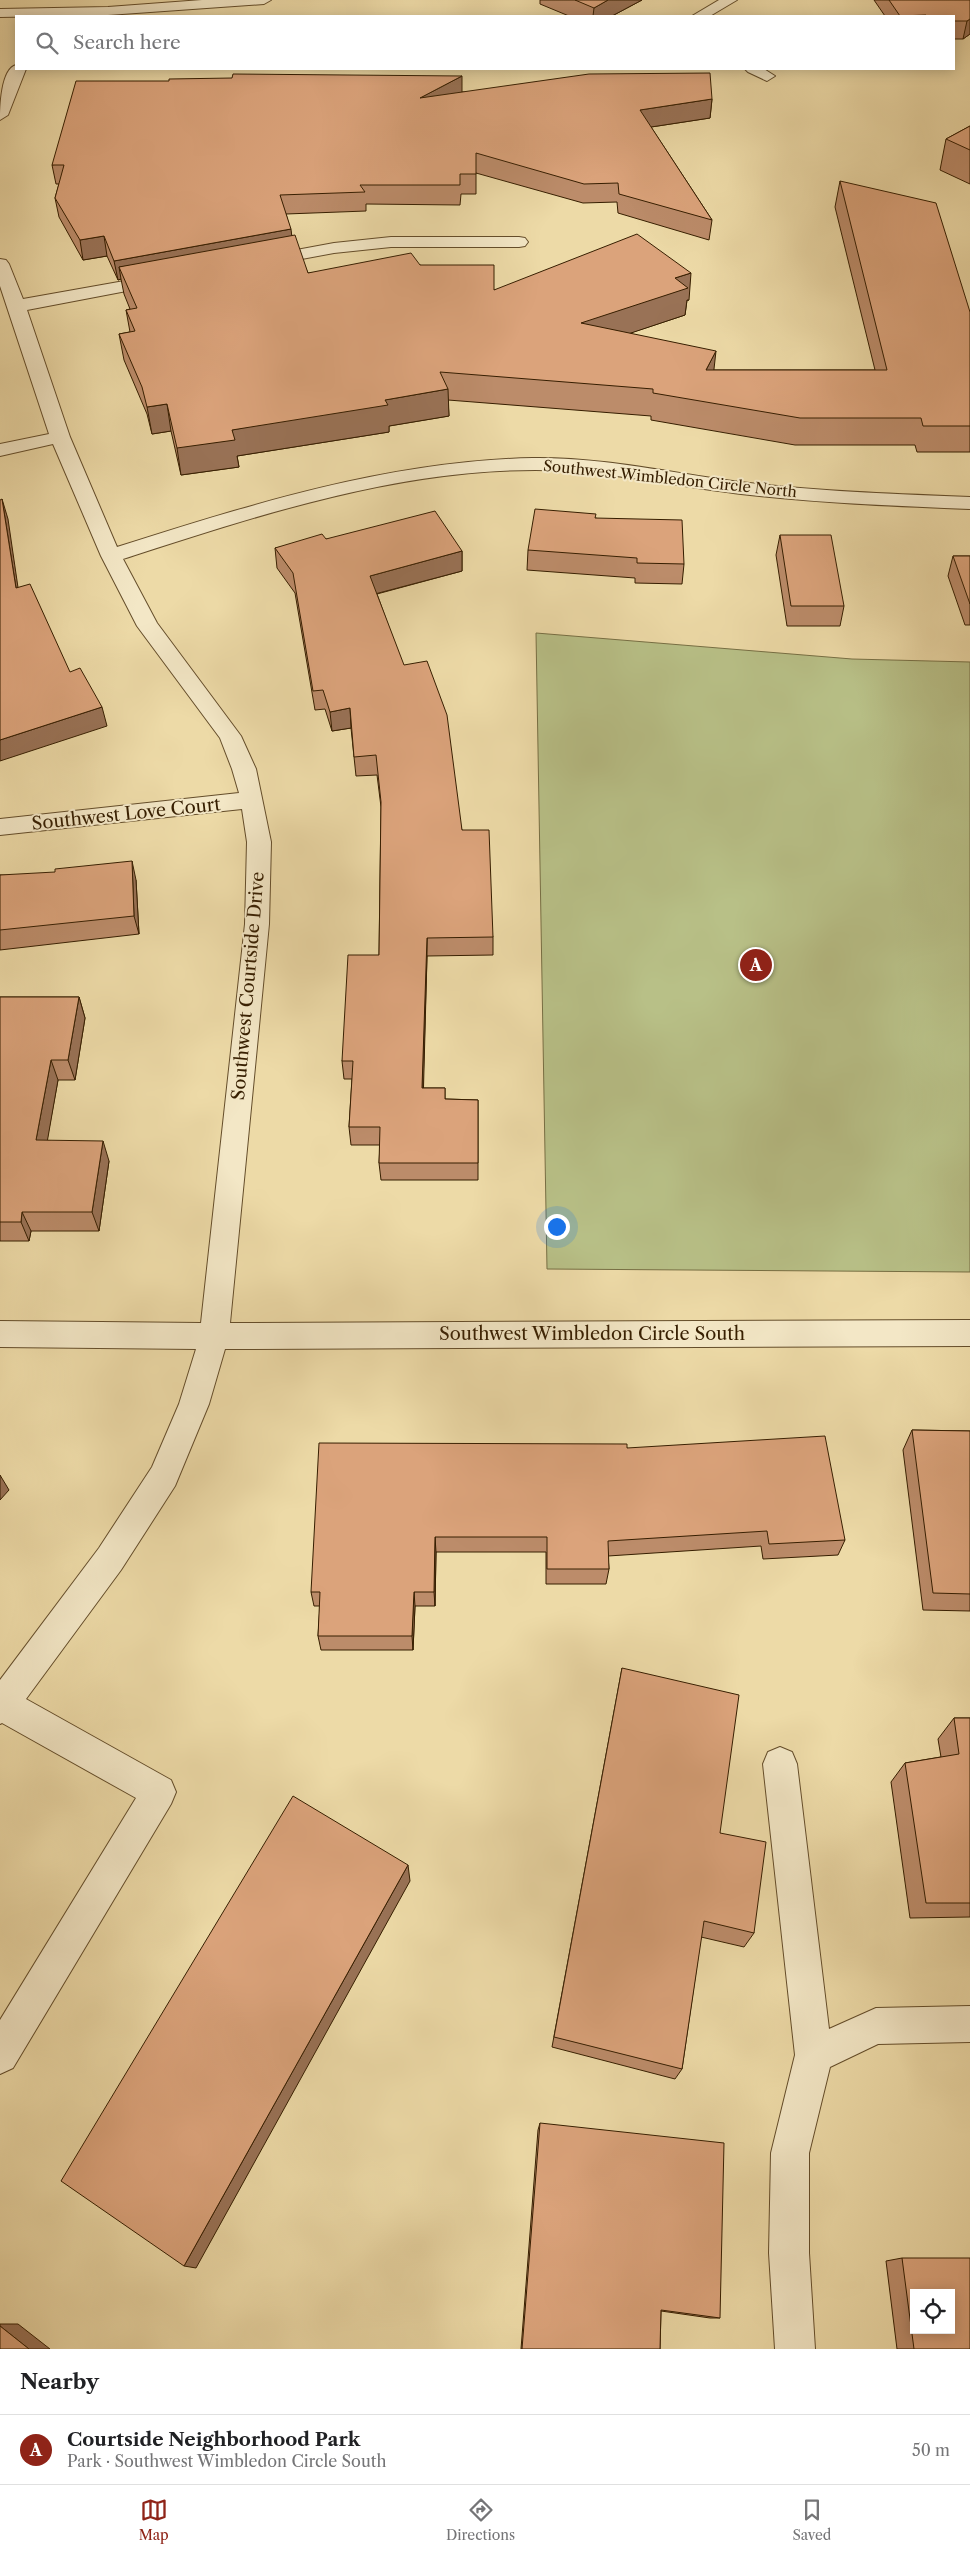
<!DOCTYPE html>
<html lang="en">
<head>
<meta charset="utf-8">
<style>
  :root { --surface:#fff; --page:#f6f6f6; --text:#202124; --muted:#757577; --line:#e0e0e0; --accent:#8f2418 }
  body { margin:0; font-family:"Libre Caslon Text",serif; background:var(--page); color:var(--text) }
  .controls { position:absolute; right:15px; bottom:15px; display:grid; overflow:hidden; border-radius:0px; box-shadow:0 2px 12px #0003 }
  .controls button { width:45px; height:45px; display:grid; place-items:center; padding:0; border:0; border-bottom:1px solid var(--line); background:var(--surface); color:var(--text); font:25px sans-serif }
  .you { position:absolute; left:556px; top:1226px; width:18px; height:18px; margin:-12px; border:4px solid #fff; border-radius:50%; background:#1a73e8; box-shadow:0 0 0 8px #1a73e833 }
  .badge { display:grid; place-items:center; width:32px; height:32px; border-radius:50%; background:var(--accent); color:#fff; font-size:16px; font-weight:700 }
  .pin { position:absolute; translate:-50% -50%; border:2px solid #fff; box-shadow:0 1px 5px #0006 }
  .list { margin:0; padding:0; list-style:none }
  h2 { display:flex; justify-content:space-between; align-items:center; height:65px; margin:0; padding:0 20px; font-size:21px }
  h2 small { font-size:16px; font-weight:400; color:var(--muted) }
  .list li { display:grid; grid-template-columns:32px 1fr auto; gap:15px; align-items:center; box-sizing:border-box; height:70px; padding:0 20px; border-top:1px solid var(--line) }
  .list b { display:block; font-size:19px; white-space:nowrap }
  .list p { margin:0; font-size:16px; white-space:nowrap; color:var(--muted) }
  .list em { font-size:16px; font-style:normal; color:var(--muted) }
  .icon { flex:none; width:28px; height:28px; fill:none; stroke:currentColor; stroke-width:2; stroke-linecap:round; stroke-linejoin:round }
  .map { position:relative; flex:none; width:970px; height:2349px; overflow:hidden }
  .search { position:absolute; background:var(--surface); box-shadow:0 2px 12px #0003; left:15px; right:15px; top:15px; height:55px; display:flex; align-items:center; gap:12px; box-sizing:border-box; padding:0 18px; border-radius:0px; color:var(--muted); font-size:19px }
  .sheet { height:135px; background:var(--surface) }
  nav { display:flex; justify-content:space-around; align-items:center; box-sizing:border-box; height:70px; border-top:1px solid var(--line); background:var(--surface); font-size:14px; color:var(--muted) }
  nav a { display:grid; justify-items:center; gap:2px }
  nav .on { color:var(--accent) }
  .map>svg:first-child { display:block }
  .green { fill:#b8c087; stroke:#776f44 }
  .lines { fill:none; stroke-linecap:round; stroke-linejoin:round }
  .minor-casing { stroke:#644d2a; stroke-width:2 }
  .minor { fill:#f3e7c6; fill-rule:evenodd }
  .wall { fill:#bc8c6a; stroke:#361e00 }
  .shaded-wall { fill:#997256; stroke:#361e00 }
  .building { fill:#dba37b; stroke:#361e00; fill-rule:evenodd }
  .labels { text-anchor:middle; stroke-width:4; stroke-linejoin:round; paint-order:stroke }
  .far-street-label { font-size:15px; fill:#361e00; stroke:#f3e7c6 }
  .street-label { font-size:18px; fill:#361e00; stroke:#f3e7c6 }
</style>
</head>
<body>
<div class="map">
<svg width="970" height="2349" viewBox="0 0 970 2349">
  <rect width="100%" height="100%" fill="#eddaa7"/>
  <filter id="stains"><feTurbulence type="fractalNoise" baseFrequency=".004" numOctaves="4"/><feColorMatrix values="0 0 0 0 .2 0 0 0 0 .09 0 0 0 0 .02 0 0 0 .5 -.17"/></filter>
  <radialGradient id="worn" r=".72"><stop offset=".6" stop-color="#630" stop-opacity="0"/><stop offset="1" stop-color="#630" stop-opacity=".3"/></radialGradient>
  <path class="green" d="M536,633L852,659L970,662V1272L547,1269Z"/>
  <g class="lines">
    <g class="minor-casing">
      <path id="minor" d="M202,0H271L264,4L108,15L0,17V9L108,7Z
        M719,0H737L710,16H692Z
        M16,65V69H26L8,115L0,120C0,107 1,69 16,65Z
        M745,69H764L775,76L767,81L748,72Z
        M391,237H519L525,238L528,242L525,246L519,247H391L334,253L264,266L258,265L255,261L258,257L264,256L334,243Z
        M0,259L6,260L9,264L23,299L158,275L164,276L167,280L164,284L158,285L27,310L70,437L117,547C252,504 390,461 533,458C602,457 671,473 740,482C816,491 893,494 970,497V509C894,506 817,503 741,494C673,486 605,470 535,470C394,470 256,516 123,559L157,623L241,736L256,769L271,842L269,924L230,1323L970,1320V1346L225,1349L209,1404L175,1486L121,1570L26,1699L171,1780L176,1792L171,1804L13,2068L0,2074V2020L136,1798L2,1723L0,1724V1680L99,1548L152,1467L179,1404L196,1349L0,1347V1321L201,1323L245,924L247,842L242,809L0,835V819L239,793L232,769L220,738L137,626L101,556L53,444L0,456V444L49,434L0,286Z
        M780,1747L792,1752L797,1764L829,2029L876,2008L970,2006V2042L878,2044L830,2067L809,2153V2253L815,2349H775L769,2253L771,2153L795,2055L763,1764L768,1752Z"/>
    </g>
    <use href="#minor" class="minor"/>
  </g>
  <path class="wall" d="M540,0H642L612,16H569L540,4Z
    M874,0H970V34L963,39H954V16H885Z
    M462,92L712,99L710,118L651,127L712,220L709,240L618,213L617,202L583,203L476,173V194H461L460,205L366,204V211L286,214L292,236L308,273L420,265L494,290L689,300H687L685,315L630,333L714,370H875L835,207L840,181L970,312V452H917L915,445H795L651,420V416L448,400L449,416L389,426V432L237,456L239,467L181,475L171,431L152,434L147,414L124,360L119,334L130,332L126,310L130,309L124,294L121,279L118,280L107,256L83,260L59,217L55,198L59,184H56L52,165Z
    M970,126V184L940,170L946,139Z
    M596,518L684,564L682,584L635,583V578L527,570L528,550Z
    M780,535L844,606L840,626H787L776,555Z
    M326,539L462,551V571L377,594L462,830L493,937V955L427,956L423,1088H445V1099L478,1100V1180H381L379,1163L380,1145H351L349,1127L352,1079H344L342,1061L379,955L381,807L377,775L356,776L351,728L332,731L325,709L315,710L295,593L277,568L275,548Z
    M953,556H970V625H965L948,576Z
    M0,875L136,880L139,934L0,950Z
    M0,997H79L85,1018L75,1080H58L47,1140L109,1161L99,1231H31L29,1241H0Z
    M912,1430L970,1431V1611L923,1610L903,1450Z
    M627,1448L845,1540L838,1555L763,1559L761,1546L608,1556L609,1569L606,1584H546V1552H436L435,1606H415L413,1650H321L318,1636L320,1606H314L311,1592Z
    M622,1668L720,1833L754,1933L744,1947L701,1937L682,2069L675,2079L552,2047Z
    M954,1718H970V1917L910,1918L891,1782L905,1763L941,1757L938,1739Z
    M540,2123L720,2318H710L661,2311L660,2349H521L538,2130Z
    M902,2258L970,2349H897L886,2261Z"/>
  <path class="shaded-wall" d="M608,0H642L612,16H593L594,8Z
    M970,19V34L963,39L967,21Z
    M462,76V95L420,98Z
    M712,99L710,118L638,129L640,110Z
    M291,229L293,248L119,267L121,279L118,280L114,261Z
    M104,236L107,256L83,260L80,240Z
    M691,273L689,300H687L685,315L580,350L581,323L675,278Z
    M716,351L713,378L706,370Z
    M448,389L449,416L389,426V432L237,456L239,467L181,475L177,448L232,430L385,400Z
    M167,404L171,431L152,434L147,407Z
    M2,499L8,519L21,608L16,588Z
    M462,551V571L371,595L370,576Z
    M102,707L107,726L0,761V740Z
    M350,708L351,728L332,731L330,712Z
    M132,861L136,880L139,934L134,916Z
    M427,938V956L423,1106L422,1088Z
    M79,997L85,1018L75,1080L68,1060Z
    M51,1060L58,1080L44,1160L36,1140Z
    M103,1141L109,1161L99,1231L92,1212Z
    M22,1212L31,1231L29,1241L21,1222Z
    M0,1475L9,1490L0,1500Z
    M435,1537L436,1552L435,1606L434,1592Z
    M414,1592L415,1606L413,1650L412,1636Z
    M408,1865L410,1881L196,2268L184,2266Z
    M0,2324H18L50,2349H29L0,2326Z"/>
  <path class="building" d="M575,0H608L594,8Z
    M889,0H970V19L967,21H954V16H926V15L900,16Z
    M710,73L712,99L640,110L712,220L619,194L618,183L584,184L476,153V174H460V185H360L365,192L280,195L291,229L114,261L104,236L80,240L55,198L64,165H52L76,81H169V79L232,78L233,74L462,76L420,98L589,74Z
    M970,126V150L946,139Z
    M840,181L936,203L970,312V426H923L921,418H800L653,393V389L440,372L448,389L385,400L388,405L232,430L235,440L177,448L167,404L147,407L142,387L119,334L135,331L126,310L137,308L119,267L295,235L308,273L411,253L420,265H494V290L637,234L691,273L675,278L688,288L581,323L716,351L706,370H887Z
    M2,499L16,588L30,584L70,672L80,668L102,707L0,740V500Z
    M535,509L596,514L595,518L682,520L684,564L637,563V558L528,550Z
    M435,511L462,551L370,576L404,665L427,661L447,715L462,830H489L493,937L427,938L422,1088H445V1099L478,1100V1163H379L380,1127H349L353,1061H342L348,955H379L381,802L376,755L354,757L350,708L330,712L323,690L313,691L293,573L275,548L322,534L326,539Z
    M780,535H831L844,606H791Z
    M953,556H970V604Z
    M132,861L134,916L0,930V875L55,872V869Z
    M0,997H79L68,1060H51L36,1140L103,1141L92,1212H22L21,1222H0Z
    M912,1430L970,1431V1594L933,1593Z
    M825,1436L845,1540L769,1544L767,1531L608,1541L609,1569H547V1537H435L434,1592H414L412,1636H318L320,1592H311L319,1443L627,1444V1448Z
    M622,1668L739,1695L720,1833L766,1842L754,1933L704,1921L682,2069L554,2037Z
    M954,1718H970V1903H926L905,1763L959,1754Z
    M293,1796L408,1865L184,2266L61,2181Z
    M540,2123L724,2143L720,2318L661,2310L660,2349H522Z
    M902,2258H970V2349H914ZM914,2293H951V2330H914Z
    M0,2326L29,2349H0Z"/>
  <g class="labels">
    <g class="far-street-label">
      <text transform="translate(670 479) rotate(6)" y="5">Southwest Wimbledon Circle North</text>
    </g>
    <g class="street-label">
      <text transform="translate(126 814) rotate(-6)" y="6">Southwest Love Court</text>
      <text transform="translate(248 986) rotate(-85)" y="6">Southwest Courtside Drive</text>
      <text x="592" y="1340">Southwest Wimbledon Circle South</text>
    </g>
  </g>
  <rect width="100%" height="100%" filter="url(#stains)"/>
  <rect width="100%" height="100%" fill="url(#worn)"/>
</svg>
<div class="controls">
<button><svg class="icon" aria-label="locate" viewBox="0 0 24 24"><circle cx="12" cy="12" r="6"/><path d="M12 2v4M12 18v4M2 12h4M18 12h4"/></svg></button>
</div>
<div class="you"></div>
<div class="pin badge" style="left:756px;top:965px">A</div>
<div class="search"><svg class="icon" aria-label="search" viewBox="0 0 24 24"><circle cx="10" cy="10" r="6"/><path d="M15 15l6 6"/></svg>Search here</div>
</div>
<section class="sheet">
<h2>Nearby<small></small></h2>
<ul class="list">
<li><span class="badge">A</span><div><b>Courtside Neighborhood Park</b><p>Park · Southwest Wimbledon Circle South</p></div><em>50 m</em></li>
</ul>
</section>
<nav>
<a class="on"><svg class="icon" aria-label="map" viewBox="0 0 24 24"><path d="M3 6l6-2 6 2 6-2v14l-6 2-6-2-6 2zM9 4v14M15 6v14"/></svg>Map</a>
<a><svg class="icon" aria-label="directions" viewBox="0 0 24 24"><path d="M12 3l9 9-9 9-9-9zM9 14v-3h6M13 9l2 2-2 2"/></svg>Directions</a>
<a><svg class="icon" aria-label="saved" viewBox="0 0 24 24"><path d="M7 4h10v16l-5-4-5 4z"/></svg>Saved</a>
</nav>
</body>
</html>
